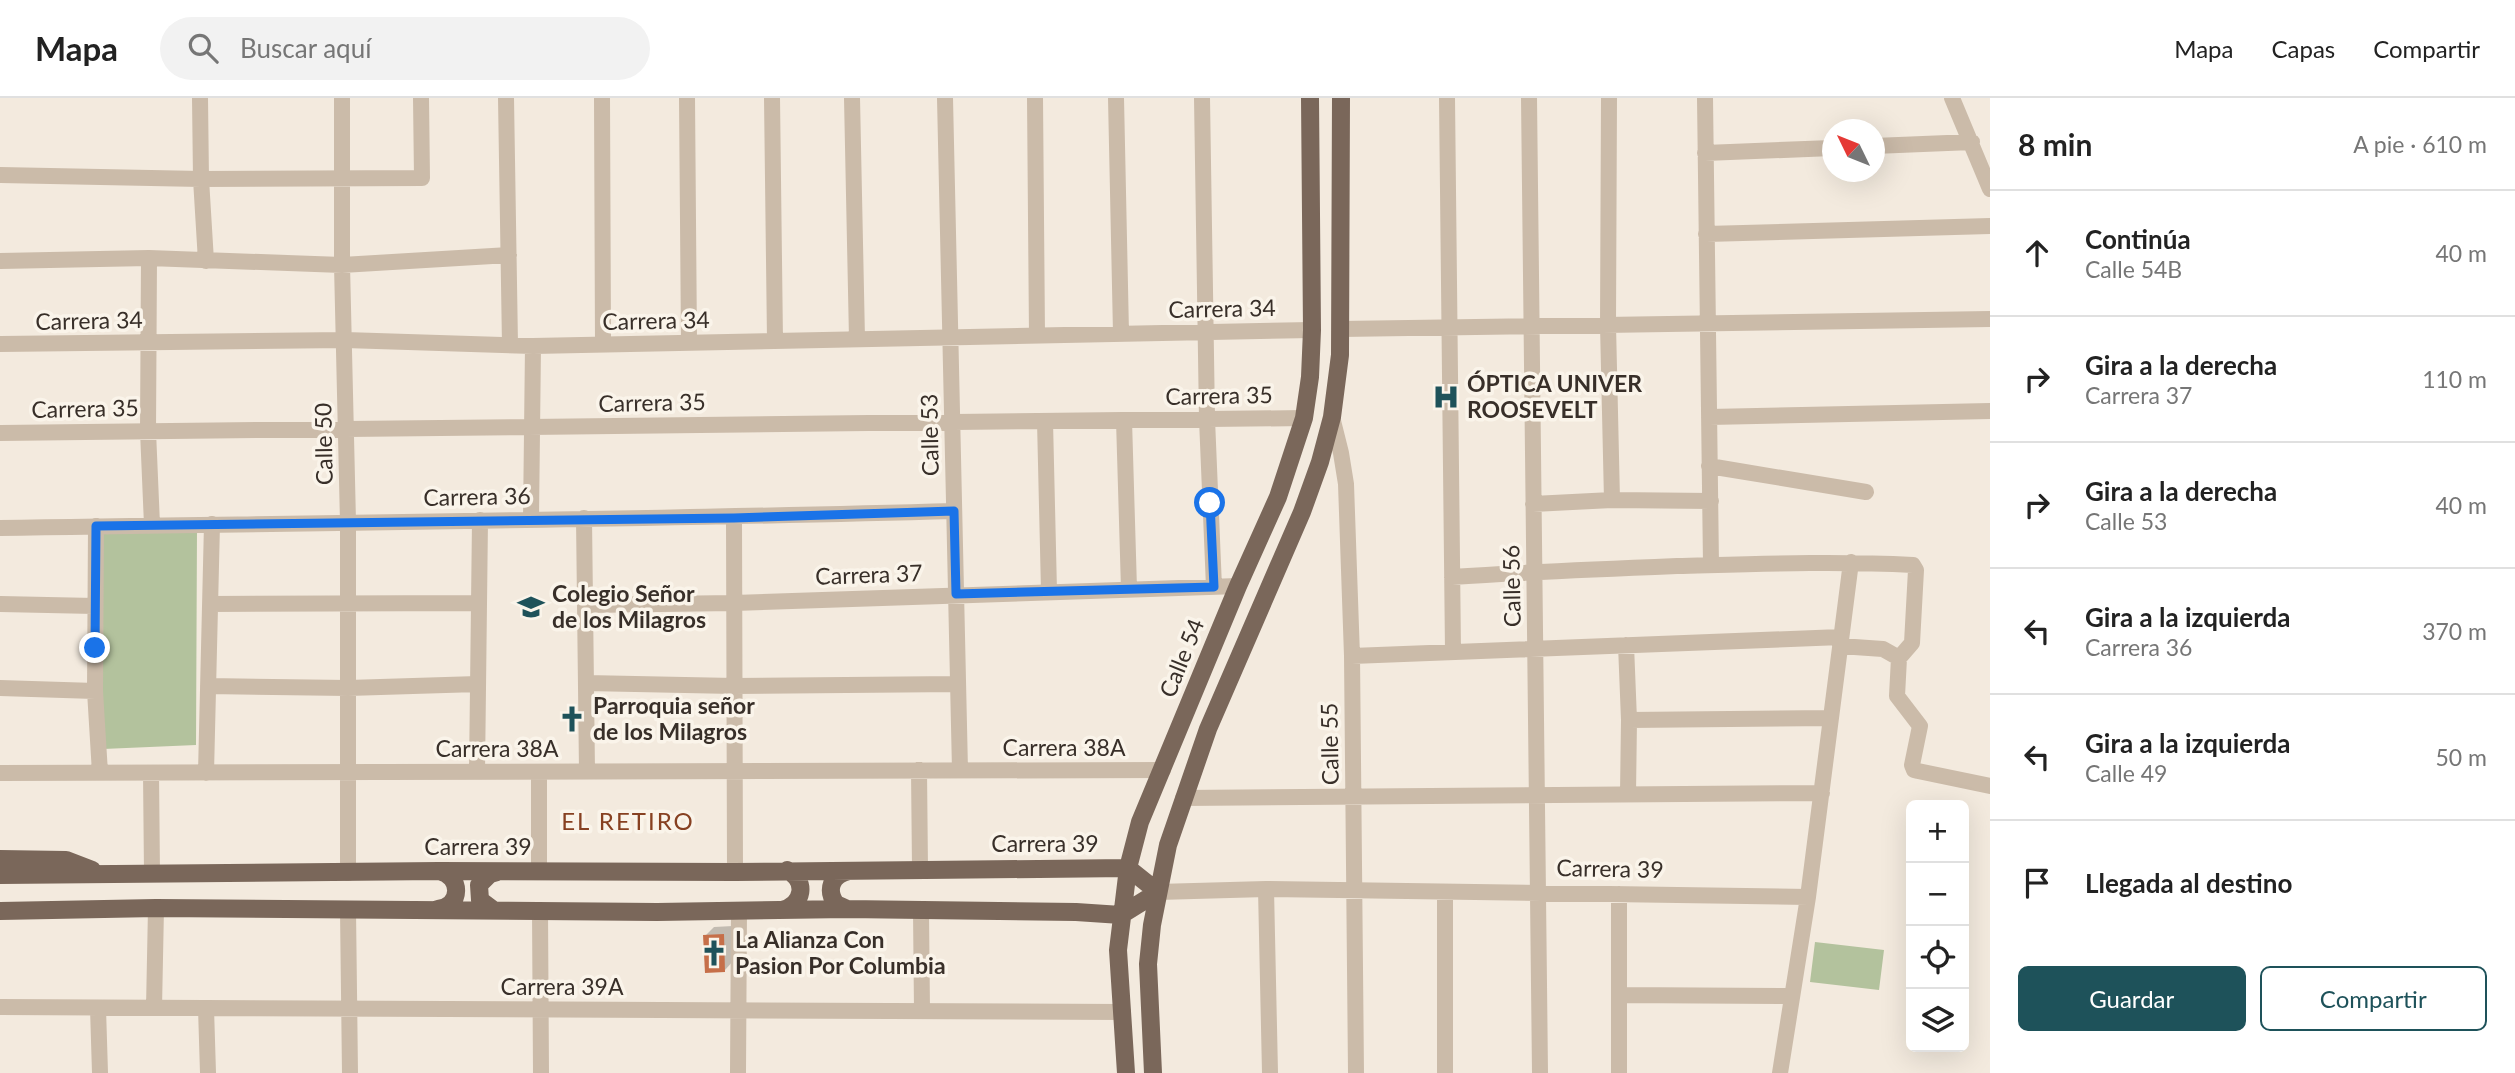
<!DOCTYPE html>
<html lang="es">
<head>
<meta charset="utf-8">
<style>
  :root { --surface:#fff; --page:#f2f2f2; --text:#222; --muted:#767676; --line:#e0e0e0; --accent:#1e525a }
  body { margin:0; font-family:Lato,sans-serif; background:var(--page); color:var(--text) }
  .controls { position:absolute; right:21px; bottom:21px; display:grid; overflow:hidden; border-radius:10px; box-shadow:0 7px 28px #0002 }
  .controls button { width:63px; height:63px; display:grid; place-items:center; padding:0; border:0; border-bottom:2px solid var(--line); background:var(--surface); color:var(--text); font:35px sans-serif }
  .compass { position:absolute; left:1822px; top:21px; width:63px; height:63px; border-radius:50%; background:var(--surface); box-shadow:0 7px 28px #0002; rotate:313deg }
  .stop { position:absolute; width:21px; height:21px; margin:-16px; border:5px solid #1a73e8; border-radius:50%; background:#fff }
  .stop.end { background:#1a73e8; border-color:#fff; box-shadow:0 2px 7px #0008 }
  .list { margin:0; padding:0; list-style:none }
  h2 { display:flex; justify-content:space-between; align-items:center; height:91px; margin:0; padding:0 28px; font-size:30px }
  h2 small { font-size:23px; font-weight:400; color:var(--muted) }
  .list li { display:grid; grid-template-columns:46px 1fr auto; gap:21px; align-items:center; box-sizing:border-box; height:126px; padding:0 28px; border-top:2px solid var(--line) }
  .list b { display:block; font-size:26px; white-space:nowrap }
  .list p { margin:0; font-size:23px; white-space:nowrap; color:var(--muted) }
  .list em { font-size:23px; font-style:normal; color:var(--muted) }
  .actions { display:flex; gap:14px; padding:21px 28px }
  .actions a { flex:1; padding:16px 0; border:2px solid var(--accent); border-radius:10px; text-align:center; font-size:24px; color:var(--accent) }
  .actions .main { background:var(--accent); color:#fff }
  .icon { flex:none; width:38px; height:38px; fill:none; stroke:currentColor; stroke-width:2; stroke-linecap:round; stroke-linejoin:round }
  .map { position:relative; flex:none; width:1990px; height:975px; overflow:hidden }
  header { display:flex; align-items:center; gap:42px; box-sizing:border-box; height:98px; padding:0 35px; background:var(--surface); border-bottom:2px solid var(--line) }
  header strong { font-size:33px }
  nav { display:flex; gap:38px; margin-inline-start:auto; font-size:24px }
  .search { width:490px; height:63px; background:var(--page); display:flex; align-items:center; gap:18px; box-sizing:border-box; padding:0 24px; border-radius:38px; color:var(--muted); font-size:26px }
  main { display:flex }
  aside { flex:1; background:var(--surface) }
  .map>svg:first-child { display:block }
  .green { fill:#b3c29d }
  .shadow { fill:#0003 }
  .building { fill:#c66f49 }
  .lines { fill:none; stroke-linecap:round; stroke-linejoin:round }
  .minor { stroke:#cbbba9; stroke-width:16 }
  .major { stroke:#7a675a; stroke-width:18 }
  .route { stroke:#1a73e8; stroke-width:9 }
  .labels { text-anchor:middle; stroke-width:7; stroke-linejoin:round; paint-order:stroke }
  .street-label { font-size:23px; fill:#382f29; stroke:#faf4ea }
  .poi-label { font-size:23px; font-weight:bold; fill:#382f29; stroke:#faf4ea; text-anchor:start }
  .neighbourhood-label { font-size:24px; letter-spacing:2px; fill:#874122; stroke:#faf4ea }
</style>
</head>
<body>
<header>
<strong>Mapa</strong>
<div class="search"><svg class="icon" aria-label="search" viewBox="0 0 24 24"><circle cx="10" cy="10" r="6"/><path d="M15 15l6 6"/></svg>Buscar aquí</div>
<nav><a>Mapa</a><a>Capas</a><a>Compartir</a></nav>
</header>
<main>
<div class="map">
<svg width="1990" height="975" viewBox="0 0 1990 975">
  <rect width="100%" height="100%" fill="#f3eade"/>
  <path class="green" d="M197,430L196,647L103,651L101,435Z
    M1815,844L1884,852L1879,892L1810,884Z"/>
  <path class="shadow" d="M733,828L734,862L725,872L705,838L714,829Z"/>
  <path class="building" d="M724,836L725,874L705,875L703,837Z"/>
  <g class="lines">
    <path class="minor" d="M200,0L201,81L206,163
      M342,0V167L348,424V775
      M506,0L510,247
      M602,0L603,246
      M687,0L689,245
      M772,0L775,243
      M852,0L857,241
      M945,0L960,672
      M1035,0L1037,238
      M1116,0L1121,235
      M1202,0L1207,321L1214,489
      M1447,0L1453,554
      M1529,0L1540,975
      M1609,0L1608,227L1612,402
      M1705,0L1711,467
      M1952,0L1990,91
      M1874,48L1972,44
      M1705,55L1832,50
      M0,77L201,81L422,80L421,0
      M1706,136L1990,128
      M149,160L148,333L152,427
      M0,163L149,160L342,167L509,157
      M1341,231L1990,221
      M0,246L345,242L533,248L1312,232
      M1332,319L1341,355L1346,386L1352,558L1356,975
      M1709,319L1990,313
      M1124,322L1129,491
      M1045,323L1049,493
      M0,335L1304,320
      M1709,368L1866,394
      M1533,406L1612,402L1711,403
      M584,420L587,673
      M734,420L735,774
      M531,421L533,248
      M96,428L95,593L100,675
      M0,430C318,425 636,422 954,413
      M1452,479C1527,474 1602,471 1677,468C1756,466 1834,463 1913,467L1916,472L1912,545L1899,560L1897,598L1920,628L1912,667L1914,672L1918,673L1990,688
      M0,506L95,508
      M210,506L479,505
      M585,507L734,505L1238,488
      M1626,547L1629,622L1628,696
      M1840,548L1883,551L1899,560
      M1352,558L1841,539
      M586,585L734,588L958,586
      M208,588L348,590L478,586
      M0,590L95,593
      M1629,622L1831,620
      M919,672L920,771
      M477,674L480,422
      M539,674V774
      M0,675L1163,672
      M151,675L152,776
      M206,675L212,426
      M1183,700L1822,695
      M1266,791L1270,975
      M1158,794L1266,791L1808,799
      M1445,794V975
      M1619,796V975
      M348,812L350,975
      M540,812L541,975
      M921,813L922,913
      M1619,897L1792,898
      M0,909L1123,914
      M98,910L100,975
      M154,910L156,810
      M206,910L208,975
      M738,975L739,812
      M1780,975L1808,799L1851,464"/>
    <path class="major" d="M0,761L66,762L92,772
      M0,777L439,773L735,774L1128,770L1158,794
      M438,811C462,808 462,778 439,773
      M492,811L480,802L479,787L490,776L497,774
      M847,811L836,806C826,792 831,777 849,773
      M782,812C803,807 808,783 787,772
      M0,813L156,810L657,814L847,811L1076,814L1121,817L1158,794
      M1126,975L1118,852L1128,770L1140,724L1238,488L1278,399L1304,320L1310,279L1312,232L1310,0
      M1153,975L1148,866L1152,827L1168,747L1208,631L1302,414L1320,364L1332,319L1340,257L1341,0"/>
  </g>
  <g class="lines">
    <path class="route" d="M95,550L96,428L734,420L954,413L956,496L1214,489L1210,405"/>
  </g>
  <defs>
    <g id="hospital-bare" transform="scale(2.1)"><path d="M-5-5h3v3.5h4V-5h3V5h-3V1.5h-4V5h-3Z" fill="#1e525a" stroke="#faf4ea" stroke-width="2.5" paint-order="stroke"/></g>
    <g id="school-bare" transform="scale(2.1)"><path d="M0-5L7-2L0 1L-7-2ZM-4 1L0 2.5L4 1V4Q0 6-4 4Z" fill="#1e525a" stroke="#faf4ea" stroke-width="2.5" paint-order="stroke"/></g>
    <g id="church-bare" transform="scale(2.1)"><path d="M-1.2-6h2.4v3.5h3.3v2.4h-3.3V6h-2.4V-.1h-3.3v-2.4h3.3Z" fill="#1e525a" stroke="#faf4ea" stroke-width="2.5" paint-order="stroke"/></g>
  </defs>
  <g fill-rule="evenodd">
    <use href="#hospital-bare" x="1446" y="299"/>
    <use href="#school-bare" x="531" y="509"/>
    <use href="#church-bare" x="572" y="621"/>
    <use href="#church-bare" x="714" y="855"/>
  </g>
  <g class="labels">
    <g class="street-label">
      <text transform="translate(1222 211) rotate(-1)" y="8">Carrera 34</text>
      <text transform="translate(89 223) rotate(-1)" y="8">Carrera 34</text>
      <text transform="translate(656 223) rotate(-1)" y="8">Carrera 34</text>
      <text transform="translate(1219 298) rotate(-1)" y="8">Carrera 35</text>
      <text transform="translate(652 305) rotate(-1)" y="8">Carrera 35</text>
      <text transform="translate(85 311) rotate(-1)" y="8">Carrera 35</text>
      <text transform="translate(930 337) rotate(-91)" y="8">Calle 53</text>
      <text transform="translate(324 346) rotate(-91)" y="8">Calle 50</text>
      <text transform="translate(477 399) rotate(-1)" y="8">Carrera 36</text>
      <text transform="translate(869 477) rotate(-2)" y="8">Carrera 37</text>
      <text transform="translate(1512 488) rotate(-91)" y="8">Calle 56</text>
      <text transform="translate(1182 560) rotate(-68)" y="8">Calle 54</text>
      <text transform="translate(1330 646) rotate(-91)" y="8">Calle 55</text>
      <text x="1064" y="658">Carrera 38A</text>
      <text x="497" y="659">Carrera 38A</text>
      <text x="1045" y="754">Carrera 39</text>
      <text x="478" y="757">Carrera 39</text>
      <text transform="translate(1610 771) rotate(1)" y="8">Carrera 39</text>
      <text x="562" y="897">Carrera 39A</text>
    </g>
    <g class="poi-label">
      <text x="1467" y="294">ÓPTICA UNIVER<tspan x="1467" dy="26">ROOSEVELT</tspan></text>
      <text x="552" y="504">Colegio Señor<tspan x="552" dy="26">de los Milagros</tspan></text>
      <text x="593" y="616">Parroquia señor<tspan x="593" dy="26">de los Milagros</tspan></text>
      <text x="735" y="850">La Alianza Con<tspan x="735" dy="26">Pasion Por Columbia</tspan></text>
    </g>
    <g class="neighbourhood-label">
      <text x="628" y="732">EL RETIRO</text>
    </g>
  </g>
</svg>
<div class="controls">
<button>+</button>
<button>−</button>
<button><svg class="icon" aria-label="locate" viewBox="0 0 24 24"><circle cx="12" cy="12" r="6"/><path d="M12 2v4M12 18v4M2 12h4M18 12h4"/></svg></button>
<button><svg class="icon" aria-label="layers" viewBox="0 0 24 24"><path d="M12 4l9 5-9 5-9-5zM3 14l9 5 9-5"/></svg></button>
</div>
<svg class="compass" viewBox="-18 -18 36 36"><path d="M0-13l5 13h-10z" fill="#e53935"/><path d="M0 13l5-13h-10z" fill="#767676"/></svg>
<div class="stop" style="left:1210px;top:405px"></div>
<div class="stop end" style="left:95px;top:550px"></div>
</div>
<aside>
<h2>8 min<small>A pie · 610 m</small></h2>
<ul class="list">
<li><svg class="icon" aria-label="ahead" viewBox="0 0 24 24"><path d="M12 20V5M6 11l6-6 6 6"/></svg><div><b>Continúa</b><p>Calle 54B</p></div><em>40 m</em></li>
<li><svg class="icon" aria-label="right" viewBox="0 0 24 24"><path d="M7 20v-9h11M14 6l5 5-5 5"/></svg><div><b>Gira a la derecha</b><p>Carrera 37</p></div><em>110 m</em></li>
<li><svg class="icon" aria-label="right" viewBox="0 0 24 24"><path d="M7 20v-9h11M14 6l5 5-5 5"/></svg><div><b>Gira a la derecha</b><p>Calle 53</p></div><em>40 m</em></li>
<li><svg class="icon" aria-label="left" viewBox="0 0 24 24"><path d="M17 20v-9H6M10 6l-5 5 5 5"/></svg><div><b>Gira a la izquierda</b><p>Carrera 36</p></div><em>370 m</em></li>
<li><svg class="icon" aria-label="left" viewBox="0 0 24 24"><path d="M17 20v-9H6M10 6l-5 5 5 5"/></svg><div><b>Gira a la izquierda</b><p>Calle 49</p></div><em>50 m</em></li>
<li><svg class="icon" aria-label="arrive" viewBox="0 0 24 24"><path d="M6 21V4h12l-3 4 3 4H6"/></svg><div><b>Llegada al destino</b></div></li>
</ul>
<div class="actions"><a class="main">Guardar</a><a>Compartir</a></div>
</aside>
</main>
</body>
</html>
